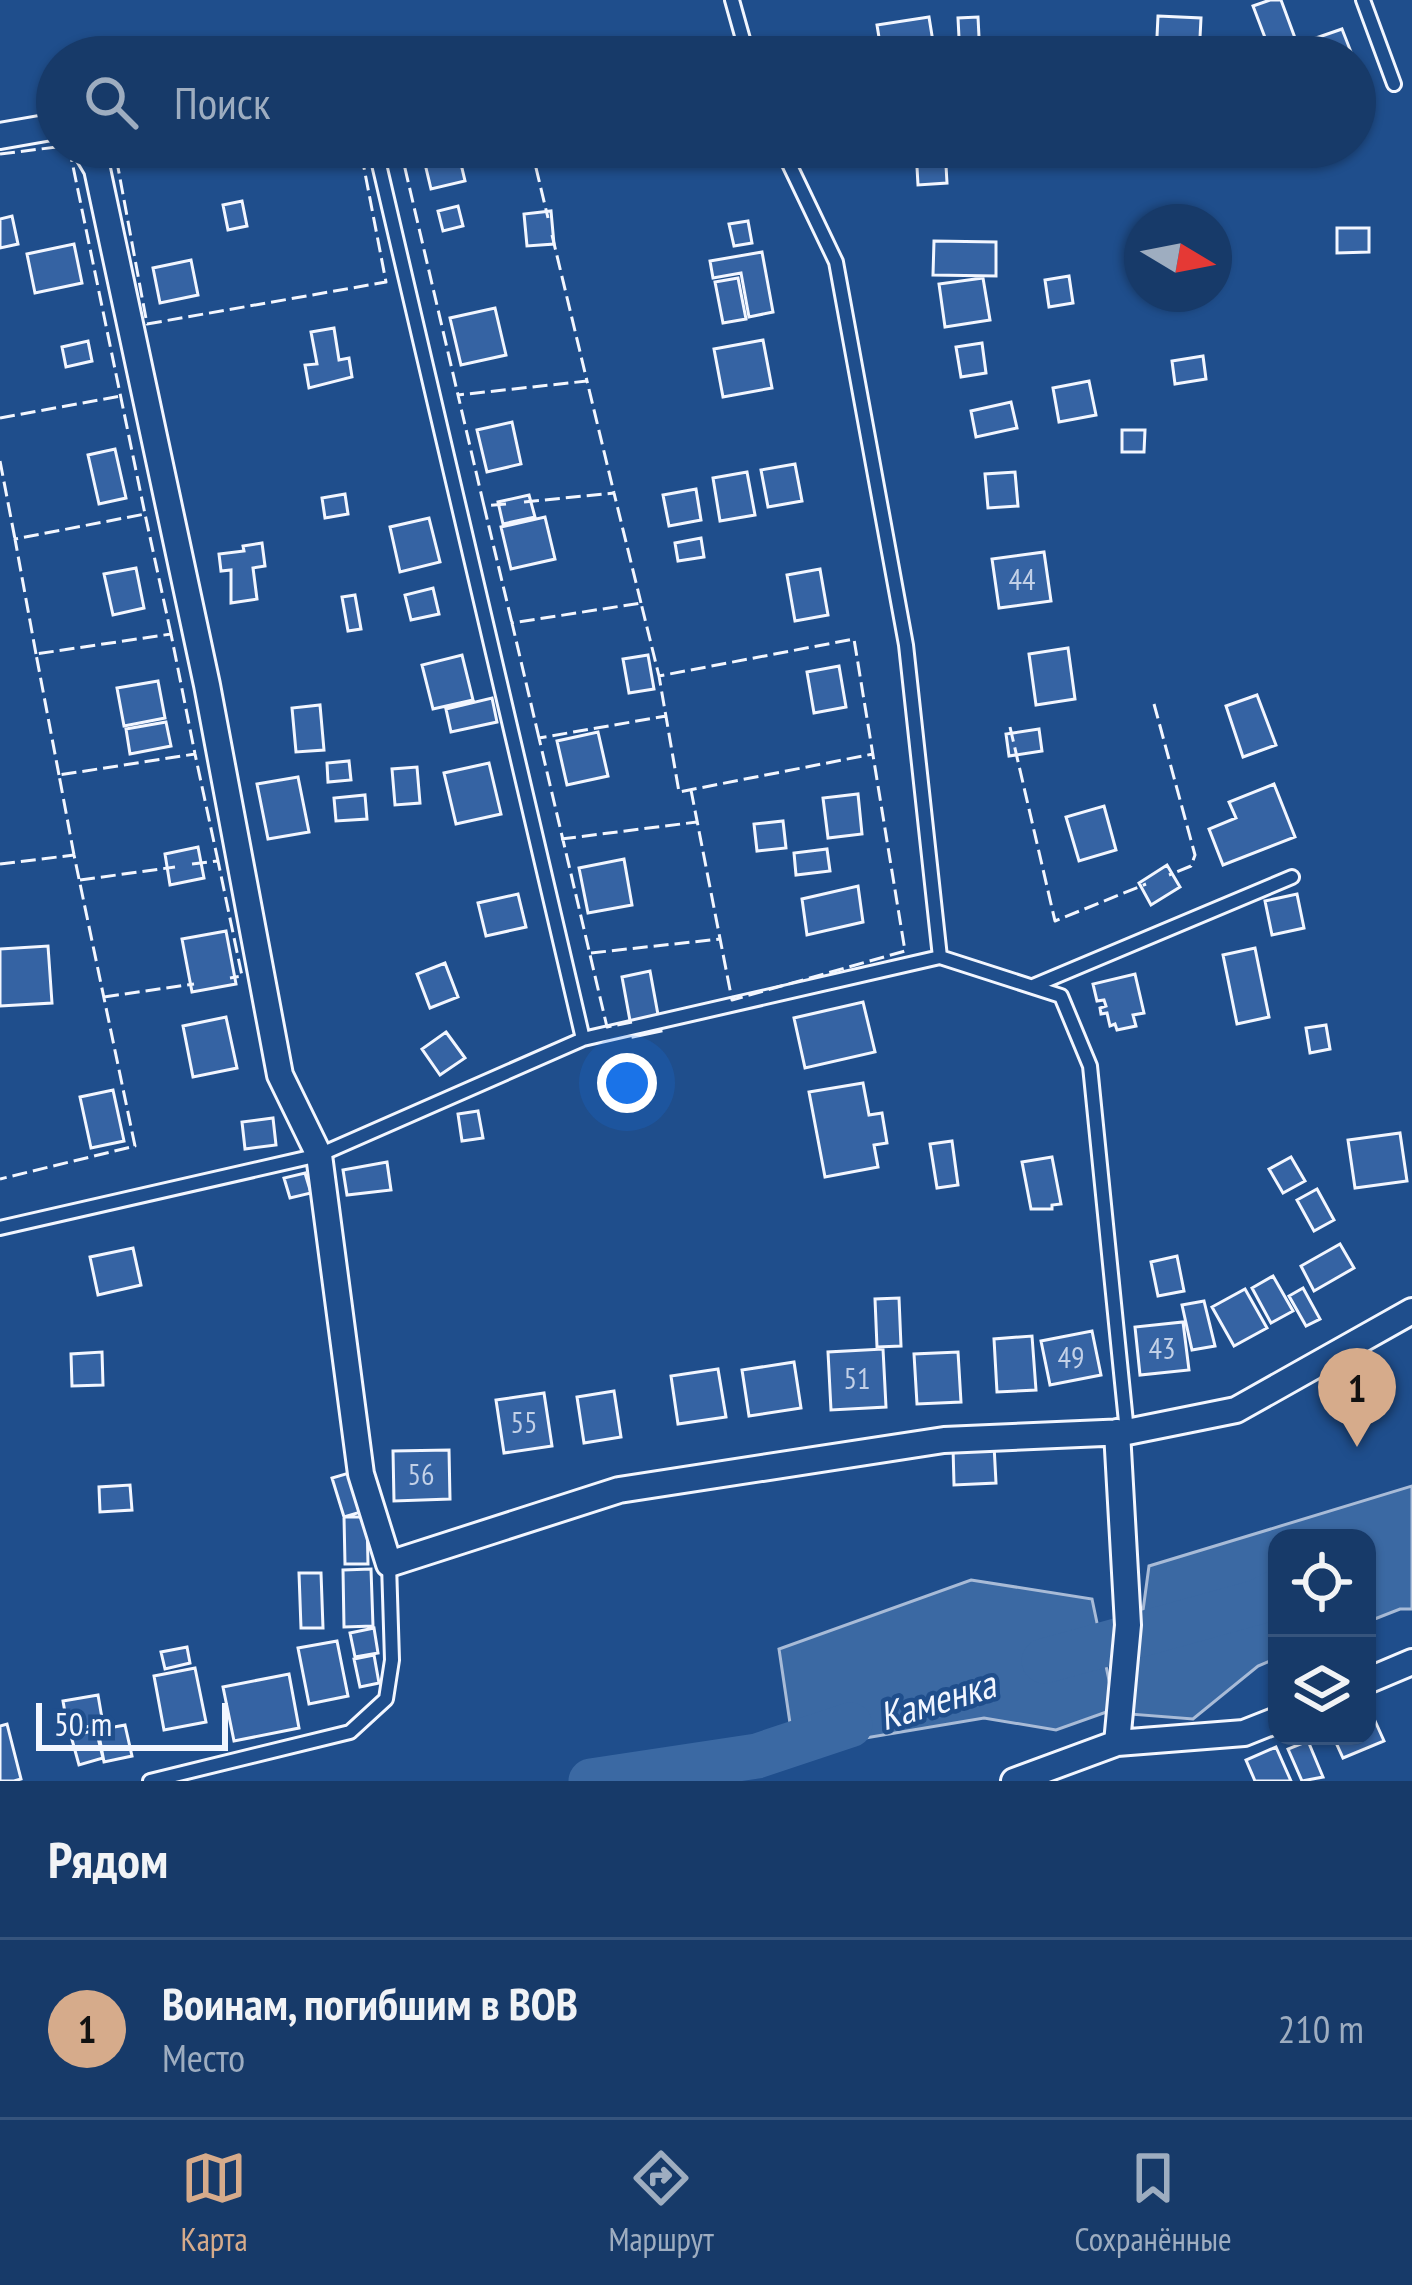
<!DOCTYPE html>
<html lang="ru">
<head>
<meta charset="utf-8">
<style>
  :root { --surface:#173a69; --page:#244571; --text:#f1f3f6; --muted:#9eadc0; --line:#36547d; --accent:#d6ab8b }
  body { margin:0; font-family:"PT Sans Narrow",sans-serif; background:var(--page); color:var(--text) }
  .controls { position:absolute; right:36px; bottom:36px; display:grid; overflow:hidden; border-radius:24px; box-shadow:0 3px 9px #0004 }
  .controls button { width:108px; height:108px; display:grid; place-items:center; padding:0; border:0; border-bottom:3px solid var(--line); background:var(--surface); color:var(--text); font:60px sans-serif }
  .compass { position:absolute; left:1124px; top:204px; width:108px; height:108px; border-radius:50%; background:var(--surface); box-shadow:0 3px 9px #0004; rotate:100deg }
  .scale { position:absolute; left:36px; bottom:30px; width:192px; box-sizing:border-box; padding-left:12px; border:6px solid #f2f6ff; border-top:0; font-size:33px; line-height:42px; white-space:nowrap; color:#f2f6ff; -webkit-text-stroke:9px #1f4e8c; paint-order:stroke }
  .you { position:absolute; left:627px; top:1083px; width:42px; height:42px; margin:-30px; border:9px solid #fff; border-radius:50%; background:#1a73e8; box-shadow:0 0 0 18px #1a73e833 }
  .badge { display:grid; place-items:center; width:78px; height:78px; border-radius:50%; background:var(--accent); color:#111; font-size:39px; font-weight:700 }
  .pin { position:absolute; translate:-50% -99px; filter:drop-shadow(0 3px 6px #0008) }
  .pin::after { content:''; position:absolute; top:63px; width:42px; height:36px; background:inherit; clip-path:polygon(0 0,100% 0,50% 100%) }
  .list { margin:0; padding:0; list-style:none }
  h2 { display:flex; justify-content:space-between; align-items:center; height:156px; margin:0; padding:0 48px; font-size:51px }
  h2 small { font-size:39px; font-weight:400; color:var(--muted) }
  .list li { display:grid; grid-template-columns:78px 1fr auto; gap:36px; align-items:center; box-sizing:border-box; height:180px; padding:0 48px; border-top:3px solid var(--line) }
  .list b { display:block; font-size:45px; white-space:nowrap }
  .list p { margin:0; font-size:39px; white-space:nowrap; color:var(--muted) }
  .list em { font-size:39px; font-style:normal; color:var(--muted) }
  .icon { flex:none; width:66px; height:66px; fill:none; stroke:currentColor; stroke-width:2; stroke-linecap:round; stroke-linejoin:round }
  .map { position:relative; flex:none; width:1412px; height:1781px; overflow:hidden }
  .search { position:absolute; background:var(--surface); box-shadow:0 3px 9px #0004; left:36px; right:36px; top:36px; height:132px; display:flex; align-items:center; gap:30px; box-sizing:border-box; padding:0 42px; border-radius:66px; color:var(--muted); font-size:45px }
  .sheet { height:336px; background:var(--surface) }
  nav { display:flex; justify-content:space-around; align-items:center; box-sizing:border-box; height:168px; border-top:3px solid var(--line); background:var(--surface); font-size:33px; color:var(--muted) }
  nav a { display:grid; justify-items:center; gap:6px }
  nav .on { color:var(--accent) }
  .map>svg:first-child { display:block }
  .water { fill:#3b69a3; stroke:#a8bbd7; stroke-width:3 }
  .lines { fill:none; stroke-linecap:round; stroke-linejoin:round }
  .river { stroke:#3b69a3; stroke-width:45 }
  .building { fill:#3563a3; stroke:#f2f6ff; stroke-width:3 }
  .service-casing { stroke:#f2f6ff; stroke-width:18 }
  .minor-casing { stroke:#f2f6ff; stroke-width:30 }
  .service { stroke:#1f4e8c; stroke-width:12 }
  .minor { stroke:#1f4e8c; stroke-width:24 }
  .fence { stroke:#f2f6ff; stroke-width:3; stroke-dasharray:15 6; stroke-linecap:butt }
  .labels { text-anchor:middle; stroke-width:9; stroke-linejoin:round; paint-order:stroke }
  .number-label { font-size:30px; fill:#c3d1e8 }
  .water-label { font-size:39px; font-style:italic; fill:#f2f6ff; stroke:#1f4e8c }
</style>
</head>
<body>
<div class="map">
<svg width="1412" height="1781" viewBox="0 0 1412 1781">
  <rect width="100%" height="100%" fill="#1f4e8c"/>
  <path class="water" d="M1412,1486V1609H1400L1367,1622V1538H1277V1658L1258,1666L1193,1719L1129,1714L1149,1566Z
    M971,1580L1092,1599L1115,1709L1056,1730L984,1718L794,1750L779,1649Z"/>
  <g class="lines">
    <path class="river" d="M1044,1661L1258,1602L1277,1592
      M591,1781L757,1756L850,1725"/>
  </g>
  <path class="building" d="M1270,0H1281L1295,38L1269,48L1253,6Z
    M1158,16L1201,18L1199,57H1156Z
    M929,17L934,48L882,56L877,25Z
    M978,17L980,57H960L958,18Z
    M1342,29L1351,52L1323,57L1316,38Z
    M421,147H457L465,181L431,189Z
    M945,148L947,183L918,185L916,150Z
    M242,201L247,226L228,230L223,205Z
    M458,206L463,226L443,231L438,211Z
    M551,211L554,244L527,246L524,214Z
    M12,216L18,244L0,248V219Z
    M748,221L752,243L734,246L729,224Z
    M1337,228H1369V252L1337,253Z
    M934,241L996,242V276L933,275Z
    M74,244L82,283L35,293L27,254Z
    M762,252L773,312L749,317L741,273L713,278L710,261Z
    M191,260L198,295L160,303L153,268Z
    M1069,276L1073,303L1049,307L1045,280Z
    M738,278L746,319L723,323L715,282Z
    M983,278L990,320L945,327L939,284Z
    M495,308L506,355L461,365L450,318Z
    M334,328L339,360L349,358L352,377L309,388L305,365L317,364L311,332Z
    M763,340L772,388L723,397L714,349Z
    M88,341L92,361L66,367L62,347Z
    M982,343L986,373L961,377L956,347Z
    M1203,356L1206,379L1175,384L1172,361Z
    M1089,381L1096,415L1059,422L1053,388Z
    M1011,402L1017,428L976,437L971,411Z
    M512,422L521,464L487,472L477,430Z
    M1122,430H1145L1144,452H1122Z
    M115,449L126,498L99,504L88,455Z
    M795,464L802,501L768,507L761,470Z
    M747,472L755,515L720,521L713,478Z
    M1015,472L1018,506L988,508L985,474Z
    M696,489L701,520L669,526L663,495Z
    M345,494L348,514L325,518L322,498Z
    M529,495L535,517L503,524L498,502Z
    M545,517L555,559L511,569L501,527Z
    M429,518L440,562L400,572L390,527Z
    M701,538L704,557L678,561L675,543Z
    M262,543L265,566L253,568L257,599L231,603V570L221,571L219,554L244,551L243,546Z
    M1044,552L1051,601L999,608L992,559Z
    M136,568L144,608L113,615L104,574Z
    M820,569L828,615L795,621L787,575Z
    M433,588L439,614L411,620L405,595Z
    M355,595L361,629L348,631L342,597Z
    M1068,648L1075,699L1036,705L1029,654Z
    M462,655L473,700L433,709L422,665Z
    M648,655L654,689L629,693L623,659Z
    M839,666L846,707L814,713L807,672Z
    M158,681L165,718L124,726L117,688Z
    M1257,695L1276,745L1243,757L1226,706Z
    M492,698L497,722L451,732L446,709Z
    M320,705L324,750L296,752L292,708Z
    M166,722L171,746L130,754L126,729Z
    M1039,729L1042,751L1009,756L1006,734Z
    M598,732L608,776L567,785L557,741Z
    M349,761L351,780L328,782L327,763Z
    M489,763L501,814L456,824L444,773Z
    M417,767L420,803L395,805L392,769Z
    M298,777L309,832L268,839L257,784Z
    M1274,784L1295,837L1223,865L1209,829L1236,818L1229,802Z
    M858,794L862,834L828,838L823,798Z
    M365,795L367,819L336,821L334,798Z
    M1104,806L1116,850L1079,861L1066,817Z
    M783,821L786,848L757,851L754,824Z
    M198,847L204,878L170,885L165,854Z
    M827,849L830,871L796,875L794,853Z
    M624,859L632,905L588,913L579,868Z
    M1167,865L1180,887L1151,905L1139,883Z
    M858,886L863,922L807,935L802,899Z
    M518,894L526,927L486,936L478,903Z
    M1297,894L1304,928L1272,935L1265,901Z
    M226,931L236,984L192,992L182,939Z
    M48,946L52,1003L0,1006V949Z
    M1255,948L1269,1017L1237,1024L1223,955Z
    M445,963L458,997L430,1008L417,974Z
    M650,971L661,1031L633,1037L622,977Z
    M1135,974L1144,1013L1133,1015L1136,1026L1117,1030L1115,1024L1110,1026L1107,1013L1101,1014L1100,1008L1106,1006L1104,1000L1097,1001L1093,984Z
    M863,1002L875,1052L805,1068L794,1018Z
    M226,1017L237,1068L193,1077L183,1026Z
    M1326,1025L1330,1049L1310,1053L1306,1028Z
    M446,1032L465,1058L440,1075L422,1049Z
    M863,1083L869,1115L882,1113L887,1143L874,1145L878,1167L825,1177L809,1092Z
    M113,1090L124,1141L91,1148L80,1097Z
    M478,1111L483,1138L462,1141L458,1114Z
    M273,1118L276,1145L245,1149L242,1122Z
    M1400,1133L1407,1181L1355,1188L1348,1140Z
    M952,1141L958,1185L937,1188L930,1144Z
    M1052,1157L1061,1204L1052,1205V1209H1031L1022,1162Z
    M1291,1157L1305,1181L1283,1193L1269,1169Z
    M387,1162L391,1190L347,1195L343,1170Z
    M305,1173L311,1193L290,1198L284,1178Z
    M1317,1189L1334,1220L1314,1231L1297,1200Z
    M1340,1244L1354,1268L1314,1291L1301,1266Z
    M133,1248L141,1285L98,1295L90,1257Z
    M1177,1256L1184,1291L1158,1296L1151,1262Z
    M1273,1276L1293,1311L1271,1323L1252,1288Z
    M1303,1288L1320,1319L1306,1326L1289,1296Z
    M1245,1289L1267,1328L1234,1346L1212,1307Z
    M899,1298L901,1346L877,1347L875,1299Z
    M1204,1301L1215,1346L1192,1350L1182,1305Z
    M1183,1322L1189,1370L1140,1375L1135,1327Z
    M1092,1331L1101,1375L1050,1385L1041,1341Z
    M1032,1336L1036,1390L997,1392L994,1339Z
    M883,1349L886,1407L831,1410L828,1352Z
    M102,1352L103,1385L72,1386L71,1354Z
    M958,1352L961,1402L917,1404L914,1354Z
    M794,1362L801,1408L749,1416L742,1370Z
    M718,1369L726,1417L678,1424L671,1376Z
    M614,1391L621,1437L584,1443L577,1397Z
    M544,1393L552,1446L504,1453L496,1400Z
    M994,1445L996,1483L954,1485L953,1447Z
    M449,1450L450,1499L394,1501L393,1451Z
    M349,1473L361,1512L344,1517L332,1478Z
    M130,1485L132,1510L100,1512L99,1487Z
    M344,1517H367L368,1564H345Z
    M371,1569L373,1626L344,1627L343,1570Z
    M299,1573H321L323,1628H301Z
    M374,1628L378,1653L355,1657L350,1633Z
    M337,1641L348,1696L309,1704L298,1648Z
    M187,1647L190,1663L165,1669L161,1652Z
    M374,1655L379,1683L360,1687L354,1659Z
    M195,1668L206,1722L164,1730L154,1676Z
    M289,1674L299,1728L234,1741L223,1687Z
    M98,1695L103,1724L68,1730L63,1701Z
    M1371,1712L1384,1741L1343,1758L1333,1736H1367V1713Z
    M7,1724L21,1779L14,1781H0V1726Z
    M125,1725L132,1756L104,1762L98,1730Z
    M96,1730L103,1758L79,1765L71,1736Z
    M1308,1741L1323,1777L1302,1781L1288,1749Z
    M1276,1747L1291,1781H1255L1246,1760Z"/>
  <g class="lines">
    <g class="service-casing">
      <path id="service" d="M732,0L748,57
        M1363,0L1394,84
        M375,147L583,1039
        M781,147L836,262L906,645L940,957
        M1033,986L1292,877
        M0,1228L319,1155L583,1039L940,957L1061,996L1090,1066L1127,1432
        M150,1781L350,1732L386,1699L392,1660L389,1564"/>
    </g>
    <g class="minor-casing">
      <path id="minor" d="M0,136L57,126
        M84,147L97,169L207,685L280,1075L319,1155L361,1474L389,1564L619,1490L944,1440L1127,1432L1236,1410L1412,1311
        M1367,1681L1412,1662
        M1117,1743L1128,1625L1117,1432
        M1014,1781L1117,1743L1244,1733L1277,1720"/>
    </g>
    <use href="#service" class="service"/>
    <use href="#minor" class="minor"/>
    <path class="fence" d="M69,147L145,514
      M203,147L117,162L147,324L386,282L360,147
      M400,147L458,395
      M531,147L548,218
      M0,154L57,147
      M552,235L587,381
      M0,418L121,396
      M0,461L15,539
      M524,502L614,493L641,603
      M506,504L484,506L512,623
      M484,506L458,395L587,381L614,493
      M36,654L15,539L145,514L171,634
      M1154,704L1195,855L1191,866L1169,875
      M1010,727L1055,921L1146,884
      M539,738L512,623L641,603L659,676
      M59,775L36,654L171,634L195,754
      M691,790L732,1000L905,951L854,639L659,676L679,792L873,754
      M561,839L697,822
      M74,855L59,775L195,754L218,861
      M0,864L74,855L135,1146L0,1179
      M192,864L218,861L242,976L230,978
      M80,880L175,867
      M591,953L720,939
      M104,997L194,984
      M632,1022L607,1027L539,738L666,716"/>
  </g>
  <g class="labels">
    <g class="number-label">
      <text x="1022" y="590">44</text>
      <text x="1162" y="1359">43</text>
      <text x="1071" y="1368">49</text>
      <text x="857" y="1389">51</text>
      <text x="524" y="1433">55</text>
      <text x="421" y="1485">56</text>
    </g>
    <g class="water-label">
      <text transform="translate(937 1700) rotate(-17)" y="14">Каменка</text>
    </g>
  </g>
</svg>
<div class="controls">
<button><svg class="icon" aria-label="locate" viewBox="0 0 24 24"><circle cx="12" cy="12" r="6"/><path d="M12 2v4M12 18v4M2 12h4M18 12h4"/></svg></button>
<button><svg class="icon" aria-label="layers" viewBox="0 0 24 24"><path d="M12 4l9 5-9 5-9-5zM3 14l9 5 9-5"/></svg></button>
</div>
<svg class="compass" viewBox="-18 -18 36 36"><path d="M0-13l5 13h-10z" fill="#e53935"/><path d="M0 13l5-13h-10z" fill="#9eadc0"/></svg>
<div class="scale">50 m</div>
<div class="you"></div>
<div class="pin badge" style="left:1357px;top:1447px">1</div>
<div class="search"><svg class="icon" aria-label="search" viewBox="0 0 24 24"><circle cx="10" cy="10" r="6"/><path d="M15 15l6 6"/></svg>Поиск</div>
</div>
<section class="sheet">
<h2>Рядом<small></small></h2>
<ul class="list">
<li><span class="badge">1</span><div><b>Воинам, погибшим в ВОВ</b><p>Место</p></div><em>210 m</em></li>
</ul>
</section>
<nav>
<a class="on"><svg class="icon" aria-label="map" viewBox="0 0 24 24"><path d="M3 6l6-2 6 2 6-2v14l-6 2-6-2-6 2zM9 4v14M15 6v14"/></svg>Карта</a>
<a><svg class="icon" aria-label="directions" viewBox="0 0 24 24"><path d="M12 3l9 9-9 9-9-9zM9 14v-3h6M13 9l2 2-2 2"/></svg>Маршрут</a>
<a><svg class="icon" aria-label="saved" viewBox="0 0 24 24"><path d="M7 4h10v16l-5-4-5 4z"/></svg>Сохранённые</a>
</nav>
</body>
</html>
